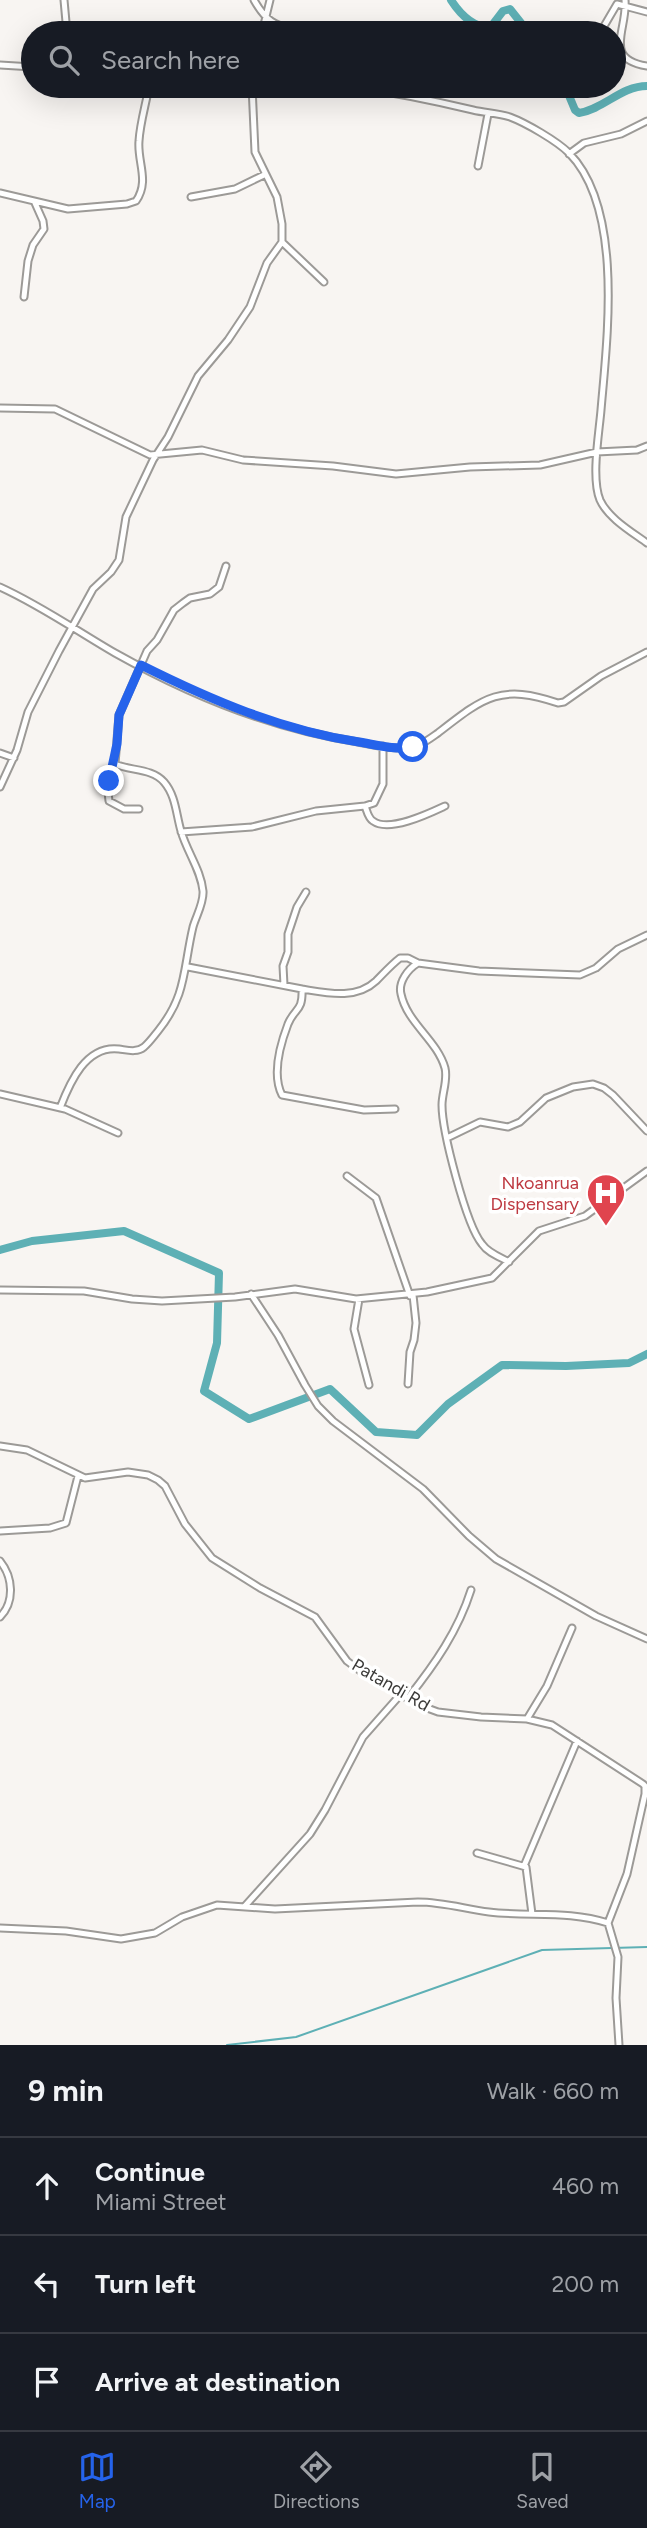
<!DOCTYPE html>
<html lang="en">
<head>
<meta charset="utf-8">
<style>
  :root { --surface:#171b24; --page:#20242c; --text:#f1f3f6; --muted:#9ea1a6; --line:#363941; --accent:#2563eb }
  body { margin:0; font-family:Figtree,sans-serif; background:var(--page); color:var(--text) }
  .stop { position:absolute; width:21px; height:21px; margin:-16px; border:5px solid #2563eb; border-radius:50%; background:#fff }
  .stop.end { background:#2563eb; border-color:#fff; box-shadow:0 2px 7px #0008 }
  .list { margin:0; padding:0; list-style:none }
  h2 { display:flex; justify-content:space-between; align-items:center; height:91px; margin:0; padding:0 28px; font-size:30px }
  h2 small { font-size:23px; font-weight:400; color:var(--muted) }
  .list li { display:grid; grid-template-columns:46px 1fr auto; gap:21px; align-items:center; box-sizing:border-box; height:98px; padding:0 28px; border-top:2px solid var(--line) }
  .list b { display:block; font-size:26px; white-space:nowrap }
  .list p { margin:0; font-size:23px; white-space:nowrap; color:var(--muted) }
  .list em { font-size:23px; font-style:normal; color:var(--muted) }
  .icon { flex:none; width:38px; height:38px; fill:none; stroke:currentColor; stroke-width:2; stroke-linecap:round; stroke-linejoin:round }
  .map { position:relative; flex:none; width:647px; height:2045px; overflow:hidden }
  .search { position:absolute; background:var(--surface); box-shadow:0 7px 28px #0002; left:21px; right:21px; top:21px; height:77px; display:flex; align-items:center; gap:18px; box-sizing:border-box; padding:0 24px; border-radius:38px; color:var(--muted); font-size:26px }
  .sheet { height:385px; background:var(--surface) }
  nav { display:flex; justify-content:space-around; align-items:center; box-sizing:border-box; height:98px; border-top:2px solid var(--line); background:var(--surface); font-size:19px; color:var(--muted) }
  nav a { display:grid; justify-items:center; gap:4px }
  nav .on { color:var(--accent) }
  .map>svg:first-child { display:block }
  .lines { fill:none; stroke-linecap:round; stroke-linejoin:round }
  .stream { stroke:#5eb0b5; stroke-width:2 }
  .river { stroke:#5eb0b5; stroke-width:8 }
  .minor-casing { stroke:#9c9a97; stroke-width:9 }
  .minor { stroke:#fff; stroke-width:5 }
  .route { stroke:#2563eb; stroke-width:9 }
  .labels { text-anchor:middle; stroke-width:7; stroke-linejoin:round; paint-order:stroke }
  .health-label { font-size:18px; fill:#be3a42; stroke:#fff; text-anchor:end }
  .street-label { font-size:18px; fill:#3b3a38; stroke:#fff }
</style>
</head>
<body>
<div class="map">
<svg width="647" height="2045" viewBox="0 0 647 2045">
  <rect width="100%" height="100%" fill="#f8f5f2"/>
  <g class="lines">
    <path class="stream" d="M227,2045L296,2037L542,1950L647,1947"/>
    <path class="river" d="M451,0C460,14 473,27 490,28L503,11L510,9L529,33
      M565,86L575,110L579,113C604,109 621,86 647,86
      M0,1250L32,1241L124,1231L219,1273L217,1343L204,1391L249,1419L330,1389L376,1432L417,1435L448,1404L502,1365L566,1366L629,1363L647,1354"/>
    <g class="minor-casing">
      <path id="minor" d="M64,0L67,33
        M254,0C268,25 277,25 302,33
        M625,0C628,29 602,59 647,66
        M262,33L270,0
        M600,33L617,4L647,12
        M0,65L33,67
        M266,86H327
        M348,86C391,92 431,100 473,110C485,113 498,113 510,117C526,123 557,141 569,153C624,209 607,339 601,410C599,434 591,478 600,500C608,518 632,532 647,543
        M569,154L584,143L621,134L647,121
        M478,166L488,114
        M0,193L68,209L127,204L136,201C150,181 137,162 139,141C140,123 146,104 149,86
        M191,197L235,189L264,175
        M282,242L324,282
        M24,297L28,261L33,245L44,229L43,221L35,203
        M0,408L55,409L150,455L202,450L243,460L333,466L396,474L470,467L540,465L597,452L637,450L647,446
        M0,587C40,605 77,631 115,653C190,695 273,729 358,742C373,745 390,749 405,748C418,748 428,740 438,733C483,698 500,683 558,703L564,702L601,676L647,652
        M0,753L14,758
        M114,764L108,792L109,801L124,809H139
        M0,787L17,750L28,712L59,651L93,589L111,572L119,560L126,517L153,460L168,437L198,376L228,340L250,307L267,263L282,242V224L277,197L255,152L252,86
        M365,806C367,811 368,818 373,821C389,833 430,813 445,806
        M181,832L252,827L316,811L365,806L374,803L383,784V746
        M188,967L302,989C303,1012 295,1007 288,1024C280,1045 272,1075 282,1095L364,1110L395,1109
        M284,985L283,966L288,952V934L297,907L306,892
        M302,989C327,993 356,1000 376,981C384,973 391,965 400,958H408L418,963
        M0,1094L65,1109L118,1133
        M60,1108C70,1082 86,1045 119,1049C127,1050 137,1053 144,1047C149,1043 154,1036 158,1031C187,995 183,969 193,927C196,916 204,903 203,891C201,870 187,852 181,831C176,814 176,796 164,782C152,768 130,771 115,764L119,715L147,651L157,640L174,610L183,603L190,598L210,594L219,587L226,566
        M447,1138L480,1122L508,1127L520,1122L546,1098L573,1087L593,1084L604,1088L613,1095L647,1131
        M347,1176L376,1198L410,1296
        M509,1262C500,1257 488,1253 482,1244C466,1225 442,1131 442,1105C442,1093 448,1080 445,1068C437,1040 407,1023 401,994C398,982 408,969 418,963L479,971L580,975L596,968L618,949L647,935
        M0,1290L84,1291L132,1299L162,1301L235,1297L295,1289L356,1299L427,1292L492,1278L539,1231L585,1216L647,1171
        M251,1294L278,1335L305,1385L318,1406L333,1421L423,1489L469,1536L496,1559L596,1616L647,1639
        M359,1299L354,1329L369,1385
        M408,1384L410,1352L414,1340L416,1323L413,1295
        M0,1446L27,1450L85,1478L128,1472L148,1475L158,1480L165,1486L185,1524L212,1558L260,1588L315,1617L347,1661L363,1673L419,1705L438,1712L481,1717L527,1719L552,1725L643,1784L645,1786V1794L627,1874L608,1923L618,1957L616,1998L619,2045
        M0,1531L50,1528L66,1523L78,1476
        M0,1561C13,1577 15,1602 0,1617
        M408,1698C435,1664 458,1631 471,1590
        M527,1719L547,1686L572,1628
        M477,1853L526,1867L532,1914
        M524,1866L577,1741
        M245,1906L310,1834L325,1810L363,1737L401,1694
        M0,1928L66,1931L121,1939L155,1933L182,1917L217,1905L275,1909L418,1902C443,1902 465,1909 489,1912C529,1917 568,1910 608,1923"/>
    </g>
    <use href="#minor" class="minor"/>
  </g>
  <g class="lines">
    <path class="route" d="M109,781L117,744L119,715L141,665C211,700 281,730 359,742C377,745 395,750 413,747"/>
  </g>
  <defs>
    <g id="hospital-pin" transform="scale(2.0125)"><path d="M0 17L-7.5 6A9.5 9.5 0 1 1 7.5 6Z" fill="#e0444e" stroke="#fff"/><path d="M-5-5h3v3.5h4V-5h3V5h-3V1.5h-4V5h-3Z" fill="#fff"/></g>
  </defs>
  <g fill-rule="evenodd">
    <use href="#hospital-pin" x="606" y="1193"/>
  </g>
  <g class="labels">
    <g class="health-label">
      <text x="579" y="1189">Nkoanrua<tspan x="579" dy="21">Dispensary</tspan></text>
    </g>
    <g class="street-label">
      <text transform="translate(391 1685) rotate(30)" y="6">Patandi Rd</text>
    </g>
  </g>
</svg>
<div class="stop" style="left:413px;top:747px"></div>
<div class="stop end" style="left:109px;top:781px"></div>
<div class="search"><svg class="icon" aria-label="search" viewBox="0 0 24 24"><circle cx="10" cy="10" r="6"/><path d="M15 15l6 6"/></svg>Search here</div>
</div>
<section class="sheet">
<h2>9 min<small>Walk · 660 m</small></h2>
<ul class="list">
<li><svg class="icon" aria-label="ahead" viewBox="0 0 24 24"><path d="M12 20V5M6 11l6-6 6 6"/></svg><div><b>Continue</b><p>Miami Street</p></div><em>460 m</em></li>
<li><svg class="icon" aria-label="left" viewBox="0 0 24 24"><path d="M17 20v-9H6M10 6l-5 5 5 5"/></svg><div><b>Turn left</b></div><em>200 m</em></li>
<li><svg class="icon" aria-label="arrive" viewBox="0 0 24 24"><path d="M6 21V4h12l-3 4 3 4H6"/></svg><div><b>Arrive at destination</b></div></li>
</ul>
</section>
<nav>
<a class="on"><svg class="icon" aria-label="map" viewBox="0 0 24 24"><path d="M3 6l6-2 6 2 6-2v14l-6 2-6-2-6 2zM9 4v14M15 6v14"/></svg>Map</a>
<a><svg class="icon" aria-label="directions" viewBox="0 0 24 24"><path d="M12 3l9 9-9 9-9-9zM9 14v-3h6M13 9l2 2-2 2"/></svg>Directions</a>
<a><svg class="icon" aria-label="saved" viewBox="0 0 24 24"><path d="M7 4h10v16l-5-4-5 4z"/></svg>Saved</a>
</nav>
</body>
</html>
